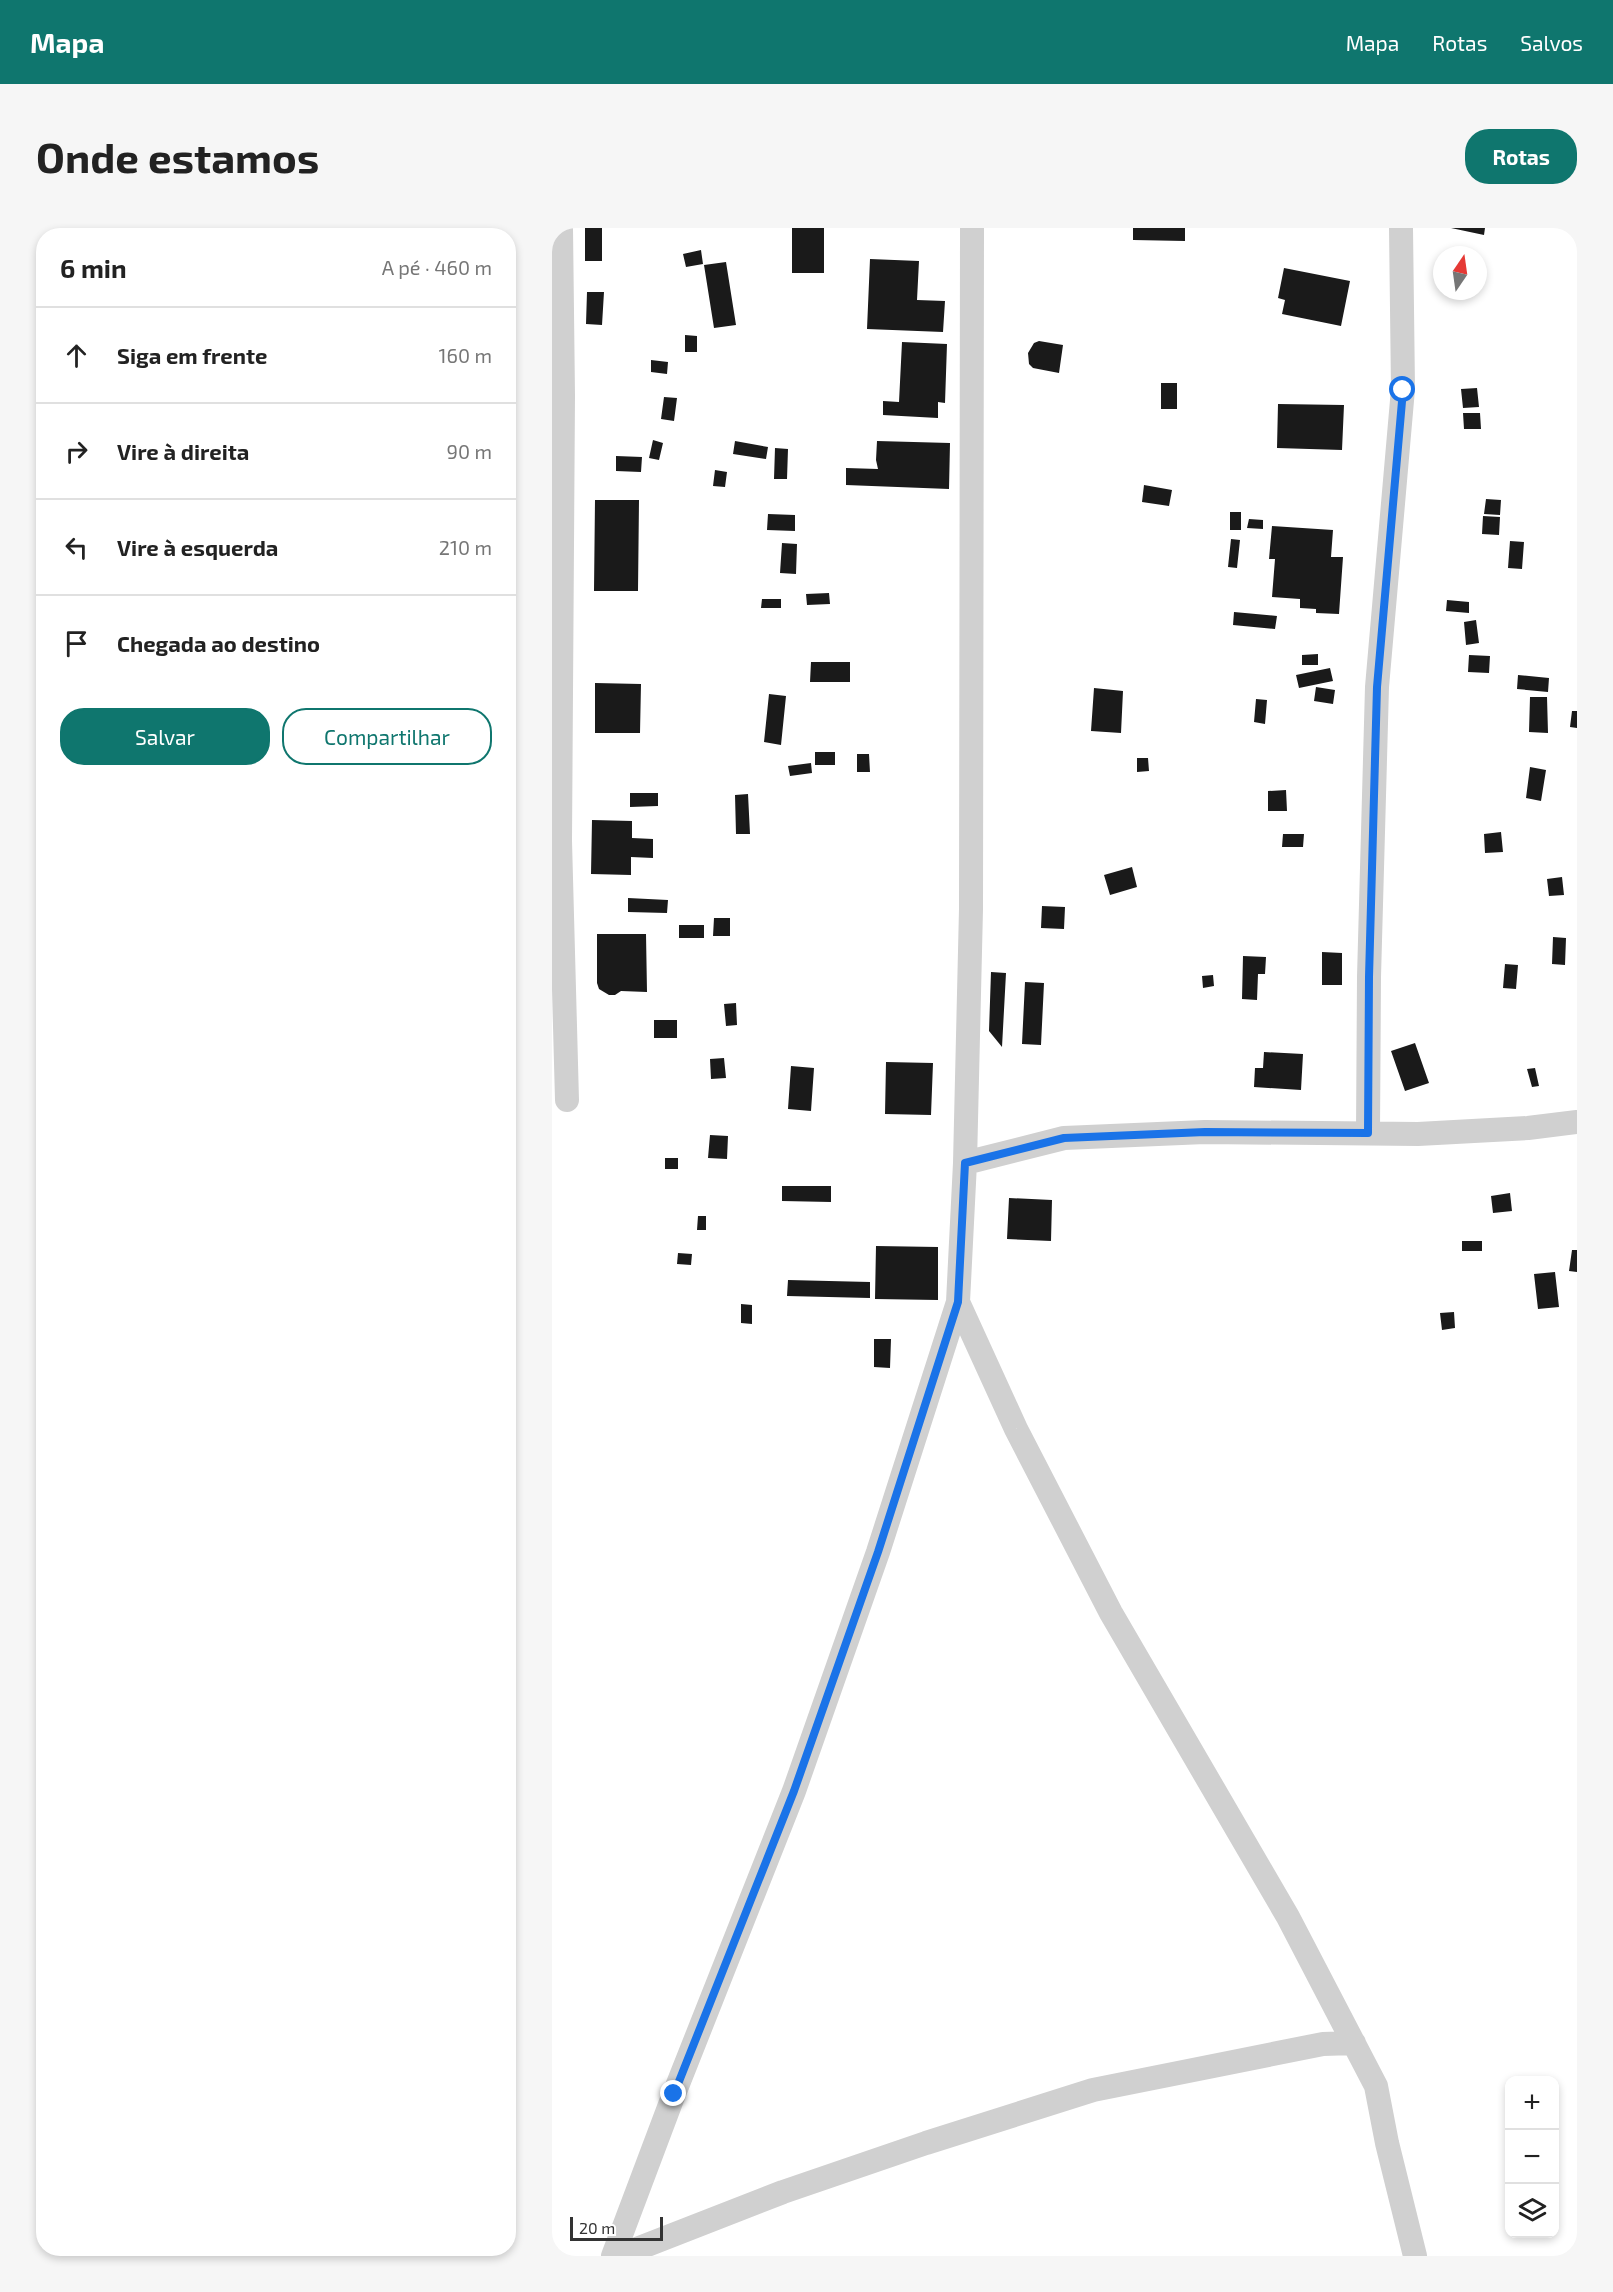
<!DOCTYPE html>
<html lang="pt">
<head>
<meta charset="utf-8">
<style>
  :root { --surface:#fff; --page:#f6f6f6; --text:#222; --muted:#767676; --line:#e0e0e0; --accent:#0f766e }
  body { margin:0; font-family:"Exo 2",sans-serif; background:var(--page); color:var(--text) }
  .controls { position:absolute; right:18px; bottom:18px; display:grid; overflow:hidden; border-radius:12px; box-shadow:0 3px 9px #0003 }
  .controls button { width:54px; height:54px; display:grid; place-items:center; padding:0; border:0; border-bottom:2px solid var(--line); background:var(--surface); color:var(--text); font:30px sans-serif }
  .compass { position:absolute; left:881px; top:18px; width:54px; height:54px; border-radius:50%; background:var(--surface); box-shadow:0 3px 9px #0003; rotate:13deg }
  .scale { position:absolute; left:18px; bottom:15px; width:93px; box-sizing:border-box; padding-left:6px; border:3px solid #333; border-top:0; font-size:16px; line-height:21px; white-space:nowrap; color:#333; -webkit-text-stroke:4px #fff; paint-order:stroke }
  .stop { position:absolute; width:18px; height:18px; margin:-14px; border:4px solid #1a73e8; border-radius:50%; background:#fff }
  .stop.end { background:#1a73e8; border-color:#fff; box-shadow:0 2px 6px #0008 }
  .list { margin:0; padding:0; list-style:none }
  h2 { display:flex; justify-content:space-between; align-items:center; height:78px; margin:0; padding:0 24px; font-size:26px }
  h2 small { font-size:20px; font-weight:400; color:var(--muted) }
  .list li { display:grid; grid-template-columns:39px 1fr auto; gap:18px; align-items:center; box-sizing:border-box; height:96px; padding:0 24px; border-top:2px solid var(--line) }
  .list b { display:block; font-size:22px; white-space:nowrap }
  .list em { font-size:20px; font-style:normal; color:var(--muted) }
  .actions { display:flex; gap:12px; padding:18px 24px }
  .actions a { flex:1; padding:14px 0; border:2px solid var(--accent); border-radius:24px; text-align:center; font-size:21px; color:var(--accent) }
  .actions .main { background:var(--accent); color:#fff }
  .icon { flex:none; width:33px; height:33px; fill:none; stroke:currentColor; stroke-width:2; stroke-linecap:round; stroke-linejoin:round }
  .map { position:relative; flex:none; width:1025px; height:2028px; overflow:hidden; border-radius:24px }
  header { display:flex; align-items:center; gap:36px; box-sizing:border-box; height:84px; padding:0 30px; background:var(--accent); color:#fff }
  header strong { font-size:28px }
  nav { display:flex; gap:33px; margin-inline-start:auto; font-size:21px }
  .intro { display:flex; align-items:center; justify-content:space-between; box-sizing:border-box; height:144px; padding:0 36px }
  h1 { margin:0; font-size:42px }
  .button { padding:15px 27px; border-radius:24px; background:var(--accent); color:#fff; font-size:21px; font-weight:700 }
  main { display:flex; gap:36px; padding:0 36px }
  aside { flex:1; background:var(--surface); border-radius:24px; box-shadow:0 3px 9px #0003 }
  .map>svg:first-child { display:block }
  .building { fill:#1a1a1a }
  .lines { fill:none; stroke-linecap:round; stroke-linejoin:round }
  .minor { stroke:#d0d0d0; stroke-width:24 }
  .route { stroke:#1a73e8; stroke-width:8 }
</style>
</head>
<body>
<header>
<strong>Mapa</strong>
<nav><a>Mapa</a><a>Rotas</a><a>Salvos</a></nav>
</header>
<div class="intro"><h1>Onde estamos</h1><a class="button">Rotas</a></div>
<main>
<aside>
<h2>6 min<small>A pé · 460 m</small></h2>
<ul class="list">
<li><svg class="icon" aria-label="ahead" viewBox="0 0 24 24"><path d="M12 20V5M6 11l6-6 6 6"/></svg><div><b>Siga em frente</b></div><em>160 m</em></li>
<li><svg class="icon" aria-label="right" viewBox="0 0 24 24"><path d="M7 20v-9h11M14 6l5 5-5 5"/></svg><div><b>Vire à direita</b></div><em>90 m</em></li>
<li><svg class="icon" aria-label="left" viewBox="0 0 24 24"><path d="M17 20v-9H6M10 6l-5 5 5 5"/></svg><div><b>Vire à esquerda</b></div><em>210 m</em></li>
<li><svg class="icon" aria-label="arrive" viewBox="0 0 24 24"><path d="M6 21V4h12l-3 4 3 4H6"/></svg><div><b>Chegada ao destino</b></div></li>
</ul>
<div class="actions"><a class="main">Salvar</a><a>Compartilhar</a></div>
</aside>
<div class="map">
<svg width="1025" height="2028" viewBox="0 0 1025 2028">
  <rect width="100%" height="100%" fill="#fff"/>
  <path class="building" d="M33,0H50V33H33Z
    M240,0H272V45H240Z
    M581,0H633V13L581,12Z
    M899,0H933L932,7Z
    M149,22L151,36L134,39L131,26Z
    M318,31L367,33L365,72L393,73L391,104L315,101Z
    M174,34L184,97L162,100L152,37Z
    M732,40L798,53L789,98L730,86L733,72L726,70Z
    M35,64H52L50,97L34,96Z
    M133,107L145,108V124H133Z
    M487,113L511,117L507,145L481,140L477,136L476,125L482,115Z
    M350,114L395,116L393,175L386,174V190L331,187V173L347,174Z
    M99,132L116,134L115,146L99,144Z
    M609,155H625V181H609Z
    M925,160L927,179L911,180L909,161Z
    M112,169L125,170L122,193L109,191Z
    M726,176L792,177L790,222L725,220Z
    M911,185H928L929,201H912Z
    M101,212L111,215L107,232L97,230Z
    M183,213L216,219L214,231L181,226Z
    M325,213L398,215L397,261L294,257V240L326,241L324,232Z
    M223,220L236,221L235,251H222Z
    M64,228L90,229L89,244L64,243Z
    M163,242L175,244L173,259L161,258Z
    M592,257L620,262L617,278L590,274Z
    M934,271L949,272L948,287L932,286Z
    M43,272H87L86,363H42Z
    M678,284H689V302H678Z
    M216,286L243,287V303L215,302Z
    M931,288L948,289L947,307L930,306Z
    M697,291L711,292V301L695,300Z
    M720,298L781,302L779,329H791L787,386L764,385V381L748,380V371L720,369L723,331H717Z
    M679,311L688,312L685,340L676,339Z
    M958,313L972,314L970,341L956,340Z
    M230,315L245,316L244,346L228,345Z
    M277,365L278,376L255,377L254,366Z
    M210,371H229V380H209Z
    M895,372L917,374V385L894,383Z
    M682,384L725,388L723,401L681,397Z
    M924,392L927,415L914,417L912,394Z
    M766,426V437H750V427Z
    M917,427L938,428L937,445L916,444Z
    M259,434H298V454H258Z
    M778,440L781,453L747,460L744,447Z
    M966,447L997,450L996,464L965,461Z
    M43,455L89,456L88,505H43Z
    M764,459L783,462L781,476L762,473Z
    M542,460L571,463L569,505L539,503Z
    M217,466L234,468L229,517L212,514Z
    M978,469H995L996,505L977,504Z
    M704,471L715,472L713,496L702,494Z
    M1020,483H1025V500L1018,499Z
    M263,524H283V537H263Z
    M305,526H317L318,544H305Z
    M585,530H596L597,543L585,544Z
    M259,535L260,545L238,548L236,538Z
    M978,539L994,542L989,573L974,570Z
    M734,562L735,583H716V563Z
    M78,565H106V578L78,579Z
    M196,566L198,606H184L183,567Z
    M40,592L80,593V610L101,611V630L79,629V647L39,646Z
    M949,604L951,624L933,625L932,606Z
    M731,606H752L751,619H730Z
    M580,639L585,659L558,667L552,647Z
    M1010,649L1012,667L997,668L995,651Z
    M76,670L116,672L115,685L76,684Z
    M490,678L513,679L512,701L489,700Z
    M162,690H178V708H161Z
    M127,697H152V710H127Z
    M45,706H94L95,764L69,763L63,767H57L47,761L45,755Z
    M1001,709L1014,710L1013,737L1000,736Z
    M770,724L790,725V757H770Z
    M691,728L714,729L713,746H706L705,772L690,771Z
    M953,736L966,737L964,761L951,760Z
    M439,744L454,745L450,819L437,803Z
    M661,747L662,758L651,760L650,748Z
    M473,754L492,755L489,817L470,816Z
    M184,775L185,797L174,798L172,776Z
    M102,792H125V810H102Z
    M863,815L877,855L853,863L839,823Z
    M712,824L751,826L749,862L702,859L703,840H711Z
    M172,830L174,850L159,851L158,831Z
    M334,834L381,835L379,887L333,886Z
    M239,838L262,840L259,883L236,881Z
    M983,840L987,858L980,859L975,841Z
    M158,907L176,908L175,931L156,930Z
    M113,930H126V941H113Z
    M230,958H279V974L230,973Z
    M958,965L960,983L941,985L939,968Z
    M457,970L500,972L499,1013L455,1011Z
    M146,988H154V1002H145Z
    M910,1013H930V1023H910Z
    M324,1018L386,1019V1072L323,1071Z
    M1020,1022H1025V1044L1017,1043Z
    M126,1025L140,1026L139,1037L125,1036Z
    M1003,1044L1007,1079L986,1081L982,1046Z
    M236,1052L318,1054V1070L235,1068Z
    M189,1076L200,1077V1096L189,1095Z
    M902,1084L903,1100L890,1102L888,1085Z
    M322,1111H339L338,1140L322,1139Z"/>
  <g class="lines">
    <path class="minor" d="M9,0L11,168L8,613L15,872
      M420,0L419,681L413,935L406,1074L464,1201L559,1385L736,1689L824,1858L835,1915L863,2028
      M816,905L817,749L825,459L851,161L849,0
      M413,935L512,910L653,904L866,906L976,900L1025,894
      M61,2028L122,1866L242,1563L326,1324L406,1074
      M67,2028L231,1964L374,1915L541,1862L771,1816L802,1815"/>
  </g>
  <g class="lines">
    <path class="route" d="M122,1866L242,1563L326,1324L406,1074L413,935L512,910L653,904L816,905L817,749L825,459L851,162"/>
  </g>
</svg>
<div class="controls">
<button>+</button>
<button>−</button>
<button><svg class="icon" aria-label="layers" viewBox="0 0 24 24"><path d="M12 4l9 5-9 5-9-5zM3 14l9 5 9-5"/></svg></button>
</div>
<svg class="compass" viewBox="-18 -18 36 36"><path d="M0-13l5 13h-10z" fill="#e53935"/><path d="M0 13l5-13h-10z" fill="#767676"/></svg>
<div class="scale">20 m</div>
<div class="stop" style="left:851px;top:162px"></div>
<div class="stop end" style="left:122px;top:1866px"></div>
</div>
</main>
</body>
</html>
